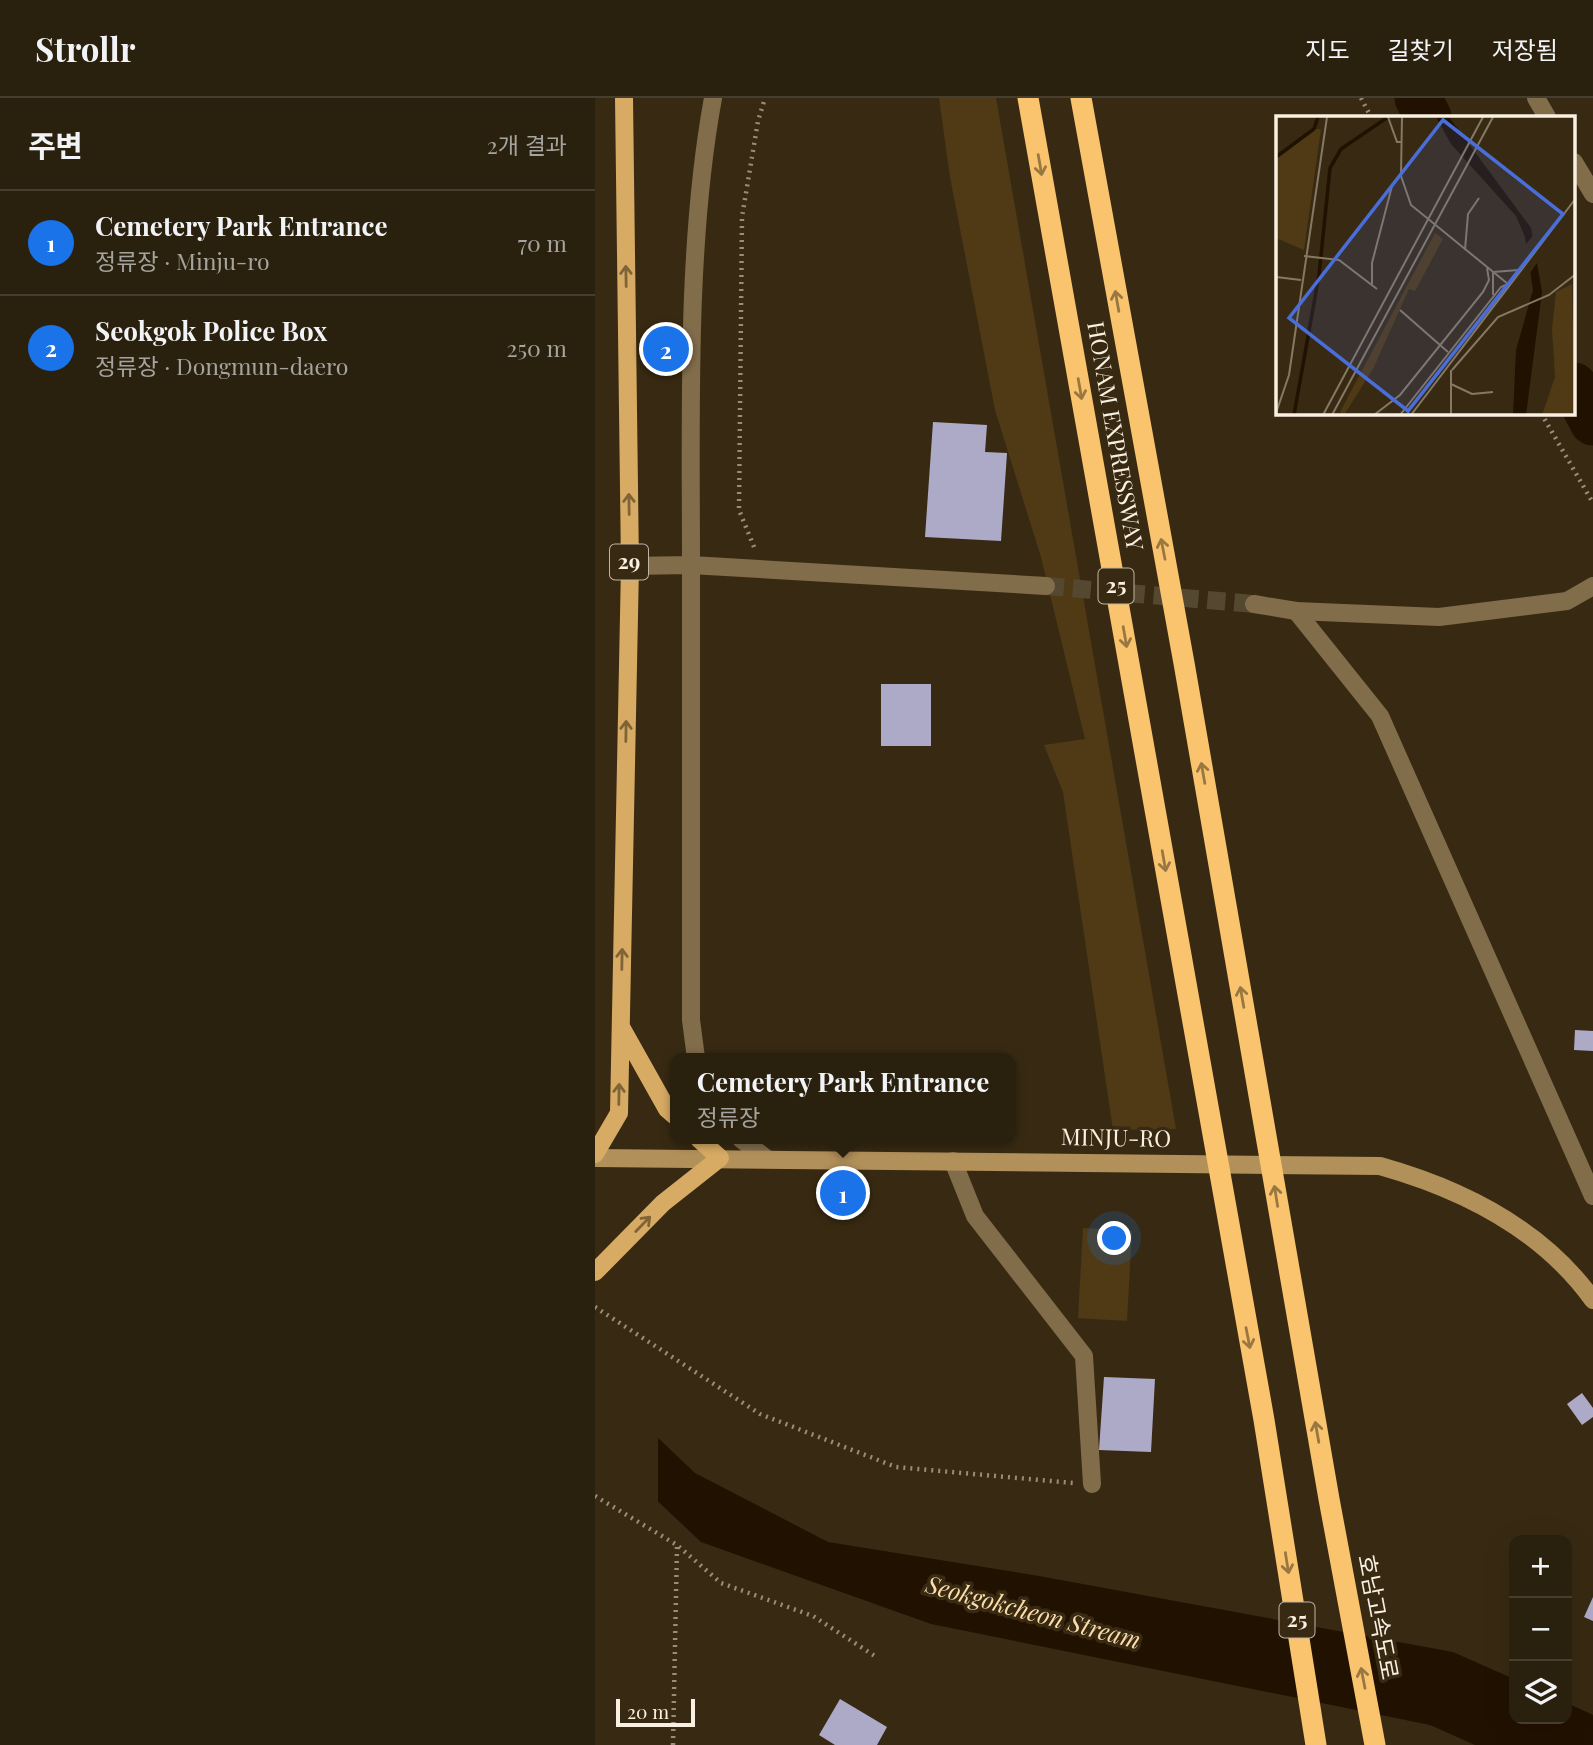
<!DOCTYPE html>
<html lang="ko">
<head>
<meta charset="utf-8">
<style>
  :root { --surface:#2a200e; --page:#362d1c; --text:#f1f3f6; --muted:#a5a39e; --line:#463e2e; --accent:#1a73e8 }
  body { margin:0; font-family:"Playfair Display","Noto Sans KR",serif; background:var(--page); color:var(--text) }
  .controls { position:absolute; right:21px; bottom:21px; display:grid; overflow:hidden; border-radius:14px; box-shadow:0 7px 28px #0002 }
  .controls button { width:63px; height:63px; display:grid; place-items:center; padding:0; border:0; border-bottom:2px solid var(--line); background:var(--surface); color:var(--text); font:35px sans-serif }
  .scale { position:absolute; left:21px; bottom:18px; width:79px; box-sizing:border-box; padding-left:7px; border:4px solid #f9f0e2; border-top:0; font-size:19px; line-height:24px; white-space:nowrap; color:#f9f0e2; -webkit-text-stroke:5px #382a12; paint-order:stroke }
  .you { position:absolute; left:520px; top:1141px; width:24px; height:24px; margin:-18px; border:5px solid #fff; border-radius:50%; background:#1a73e8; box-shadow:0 0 0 10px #1a73e833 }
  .badge { display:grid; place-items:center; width:46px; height:46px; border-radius:50%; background:var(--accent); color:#fff; font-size:23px; font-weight:700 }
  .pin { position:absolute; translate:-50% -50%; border:4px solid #fff; box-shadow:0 2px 7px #0006 }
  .popup { position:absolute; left:75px; top:955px; width:346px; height:91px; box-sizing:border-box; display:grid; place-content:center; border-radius:14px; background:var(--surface); filter:drop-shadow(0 2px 5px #0005); font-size:23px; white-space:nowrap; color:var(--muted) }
  .popup b { font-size:26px; color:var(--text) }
  .popup::after { content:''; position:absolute; left:50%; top:100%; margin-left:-14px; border:14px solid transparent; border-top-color:var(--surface) }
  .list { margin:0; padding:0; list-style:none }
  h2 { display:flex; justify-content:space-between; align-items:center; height:91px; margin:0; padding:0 28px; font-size:30px }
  h2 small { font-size:23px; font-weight:400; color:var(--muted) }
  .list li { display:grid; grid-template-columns:46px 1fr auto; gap:21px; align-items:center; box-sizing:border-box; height:105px; padding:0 28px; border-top:2px solid var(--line) }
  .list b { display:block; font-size:26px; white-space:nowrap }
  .list p { margin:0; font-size:23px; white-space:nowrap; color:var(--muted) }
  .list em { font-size:23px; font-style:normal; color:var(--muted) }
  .icon { flex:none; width:38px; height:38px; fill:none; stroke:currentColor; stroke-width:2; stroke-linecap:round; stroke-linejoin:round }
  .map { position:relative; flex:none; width:998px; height:1647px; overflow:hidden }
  header { display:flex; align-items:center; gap:42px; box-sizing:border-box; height:98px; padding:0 35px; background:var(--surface); border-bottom:2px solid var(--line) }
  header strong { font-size:33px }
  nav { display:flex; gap:38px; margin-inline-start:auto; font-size:24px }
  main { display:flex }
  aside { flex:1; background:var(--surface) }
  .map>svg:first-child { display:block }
  .green { fill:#4f3a15 }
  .water { fill:#211100 }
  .pier { fill:#382a12 }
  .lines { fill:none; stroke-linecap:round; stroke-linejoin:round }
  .river { stroke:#211100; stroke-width:47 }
  .building { fill:#adaac8 }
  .tertiary-tunnel { stroke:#554831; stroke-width:18; stroke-dasharray:18 9; stroke-linecap:butt }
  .path { stroke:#988d7a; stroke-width:4.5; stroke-dasharray:2 5; stroke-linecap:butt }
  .minor { stroke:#826d4b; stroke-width:18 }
  .tertiary { stroke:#826d4b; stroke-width:18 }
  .secondary { stroke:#b2905a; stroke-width:18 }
  .primary { stroke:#d7ab64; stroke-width:18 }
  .motorway { stroke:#f9c46d; stroke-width:21 }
  .oneway { stroke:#987740 }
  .oneway2 { stroke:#806437 }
  .labels { text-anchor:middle; stroke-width:7; stroke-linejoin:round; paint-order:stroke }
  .shield { fill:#382a12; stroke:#bfb5a4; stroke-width:2 }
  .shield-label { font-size:21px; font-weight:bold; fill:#f9f0e2 }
  .street-label { font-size:23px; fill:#f9f0e2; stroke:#382a12 }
  .water-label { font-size:24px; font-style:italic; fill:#fcdcab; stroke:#382a12 }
  .inset-river { fill:none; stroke:#211100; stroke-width:3.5 }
  .inset-road { fill:none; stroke:#857965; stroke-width:2 }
  .view { fill:#496eda; fill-opacity:0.15; stroke:#496eda; stroke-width:3.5 }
  .inset-edge { fill:none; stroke:#f9f0e2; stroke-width:3.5 }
</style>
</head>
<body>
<header>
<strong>Strollr</strong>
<nav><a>지도</a><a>길찾기</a><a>저장됨</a></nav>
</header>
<main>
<aside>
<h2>주변<small>2개 결과</small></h2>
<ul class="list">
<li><span class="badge">1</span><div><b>Cemetery Park Entrance</b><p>정류장 · Minju-ro</p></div><em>70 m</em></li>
<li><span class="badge">2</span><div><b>Seokgok Police Box</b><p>정류장 · Dongmun-daero</p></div><em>250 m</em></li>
</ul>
</aside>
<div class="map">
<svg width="998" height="1647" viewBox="0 0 998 1647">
  <rect width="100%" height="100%" fill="#382a12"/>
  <path class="green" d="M344,0H401L581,1031L518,1032L468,694L449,647L490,641L446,459L400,312L355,79Z
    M488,1130L537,1133L532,1223L483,1220Z"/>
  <path class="water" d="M0,1280L100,1375L233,1444L444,1478L858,1554L919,1581V1621H972V1605L998,1617V1647H880L835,1627L336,1526L106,1444L0,1344Z"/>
  <path class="pier" d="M0,1277L63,1335V1408L0,1349Z"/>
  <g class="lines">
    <path class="river" d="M823,0L833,19
      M979,288L998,324"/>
  </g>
  <path class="building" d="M338,324L392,327L390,354L412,355L406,443L330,439Z
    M286,586H336V648H286Z
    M980,932L998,933V953L979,952Z
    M509,1279L560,1281L556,1354L504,1352Z
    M987,1295L998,1310V1319L987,1327L972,1306Z
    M998,1499V1523L989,1519Z
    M245,1601L292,1629L282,1647H240L224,1637Z"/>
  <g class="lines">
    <path class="tertiary-tunnel" d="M451,488L659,506"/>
    <path class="path" d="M766,0L776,19
      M946,315L998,405
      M159,449L144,412L147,119L163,23L170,0
      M0,1209L165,1316L301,1369L478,1385
      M0,1398L82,1447L126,1485L218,1518L283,1560
      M78,1647L82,1448"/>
    <path class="minor" d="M96,467V922L101,960
      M701,513L785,618L998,1098
      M146,1041L172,1061
      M358,1063L380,1118L489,1258L497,1386"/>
    <path class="tertiary" d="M941,0L952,19
      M979,64L998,96
      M96,467C96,317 91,147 118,0
      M35,468L96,467L451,488
      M659,506L701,513L844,519L972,503L998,488"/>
    <path class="secondary" d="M0,1060L785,1068C867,1091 947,1131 998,1202"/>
    <path class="primary" d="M26,929L72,1011L80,1018
      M0,1056L24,1015L35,468L29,0
      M0,1174L68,1105L125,1060L104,1041"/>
    <path class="motorway" d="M433,0L669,1322L721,1647
      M486,0L589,565L734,1401L780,1647"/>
  </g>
  <defs><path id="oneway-shaft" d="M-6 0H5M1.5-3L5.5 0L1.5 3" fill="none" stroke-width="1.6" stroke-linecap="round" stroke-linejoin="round" transform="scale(1.75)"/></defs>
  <g class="oneway">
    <use href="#oneway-shaft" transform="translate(445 67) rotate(80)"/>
    <use href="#oneway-shaft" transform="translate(522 203) rotate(-100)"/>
    <use href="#oneway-shaft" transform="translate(485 291) rotate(80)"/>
    <use href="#oneway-shaft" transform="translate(568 451) rotate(-101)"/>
    <use href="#oneway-shaft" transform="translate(530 539) rotate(80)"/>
    <use href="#oneway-shaft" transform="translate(608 675) rotate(-100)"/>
    <use href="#oneway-shaft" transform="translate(569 763) rotate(80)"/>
    <use href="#oneway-shaft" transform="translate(647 899) rotate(-100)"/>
    <use href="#oneway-shaft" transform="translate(681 1098) rotate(-99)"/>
    <use href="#oneway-shaft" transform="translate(653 1240) rotate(79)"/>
    <use href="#oneway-shaft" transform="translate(722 1334) rotate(-100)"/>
    <use href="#oneway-shaft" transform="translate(692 1465) rotate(81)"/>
    <use href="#oneway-shaft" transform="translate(768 1580) rotate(-101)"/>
  </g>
  <g class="oneway2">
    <use href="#oneway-shaft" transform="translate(31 178) rotate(-91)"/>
    <use href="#oneway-shaft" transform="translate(34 406) rotate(-91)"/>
    <use href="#oneway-shaft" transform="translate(31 633) rotate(-89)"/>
    <use href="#oneway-shaft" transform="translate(27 861) rotate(-89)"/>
    <use href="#oneway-shaft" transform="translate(24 996) rotate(-89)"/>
    <use href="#oneway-shaft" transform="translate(48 1126) rotate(-46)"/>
  </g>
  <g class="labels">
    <g class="shield">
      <rect x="15" y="446.5" width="38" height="35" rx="5"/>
      <rect x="503.5" y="470.5" width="35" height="35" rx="5"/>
      <rect x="684.5" y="1504.5" width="35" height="35" rx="5"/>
    </g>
    <g class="shield-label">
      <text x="34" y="471">29</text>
      <text x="521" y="495">25</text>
      <text x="702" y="1529">25</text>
    </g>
    <g class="street-label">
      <text transform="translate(520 338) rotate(80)" y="8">HONAM EXPRESSWAY</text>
      <text transform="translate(521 1040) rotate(1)" y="8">MINJU-RO</text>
      <text transform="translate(783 1519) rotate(79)" y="8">호남고속도로</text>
    </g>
    <g class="water-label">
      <text transform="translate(438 1515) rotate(15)" y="8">Seokgokcheon Stream</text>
    </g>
  </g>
  <g transform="translate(681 18)">
    <rect width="299" height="299" fill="#382a12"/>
    <path d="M38,13H45L28,134L0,122V43ZM159,117L167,123L139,175L133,173L97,253L68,299L64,296ZM296,168L299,299H266L279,261L276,213L280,176Z" fill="#4f3a15"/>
    <path d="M160,1H173L255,112L266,176L250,299H237L240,234L257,174L249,121L240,100L175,28Z" fill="#211100"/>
    <path d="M259,117L263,144L252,160L247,132Z" fill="#382a12"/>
    <path class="inset-river" d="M0,41L38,13L42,1M18,299L43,159L54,52L65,33L112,1"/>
    <path class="inset-road" d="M112,1L121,26H125M126,1L125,60L135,89L232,168M189,134L192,98L203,82M28,140L63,144L101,173M217,156L243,154M0,161L25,164M96,168V147L116,70M217,179V156M124,194L172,236M176,254L222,201L273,179L300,158M175,268L196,278L217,276M0,297L13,259L51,1M47,299L207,1M56,299L217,1M98,299L124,279L207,176L213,164L211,152M124,299L225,171L232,168M135,299L300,82M175,299V254"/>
    <path class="view" d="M167,4L287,98L132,295L13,202Z"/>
    <rect width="299" height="299" class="inset-edge"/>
  </g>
</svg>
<div class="controls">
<button>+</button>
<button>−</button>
<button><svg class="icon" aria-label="layers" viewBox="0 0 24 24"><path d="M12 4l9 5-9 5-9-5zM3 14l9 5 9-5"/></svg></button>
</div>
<div class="scale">20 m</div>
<div class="you"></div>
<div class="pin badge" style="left:248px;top:1095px">1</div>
<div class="popup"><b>Cemetery Park Entrance</b>정류장</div>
<div class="pin badge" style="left:71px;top:251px">2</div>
</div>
</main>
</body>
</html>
